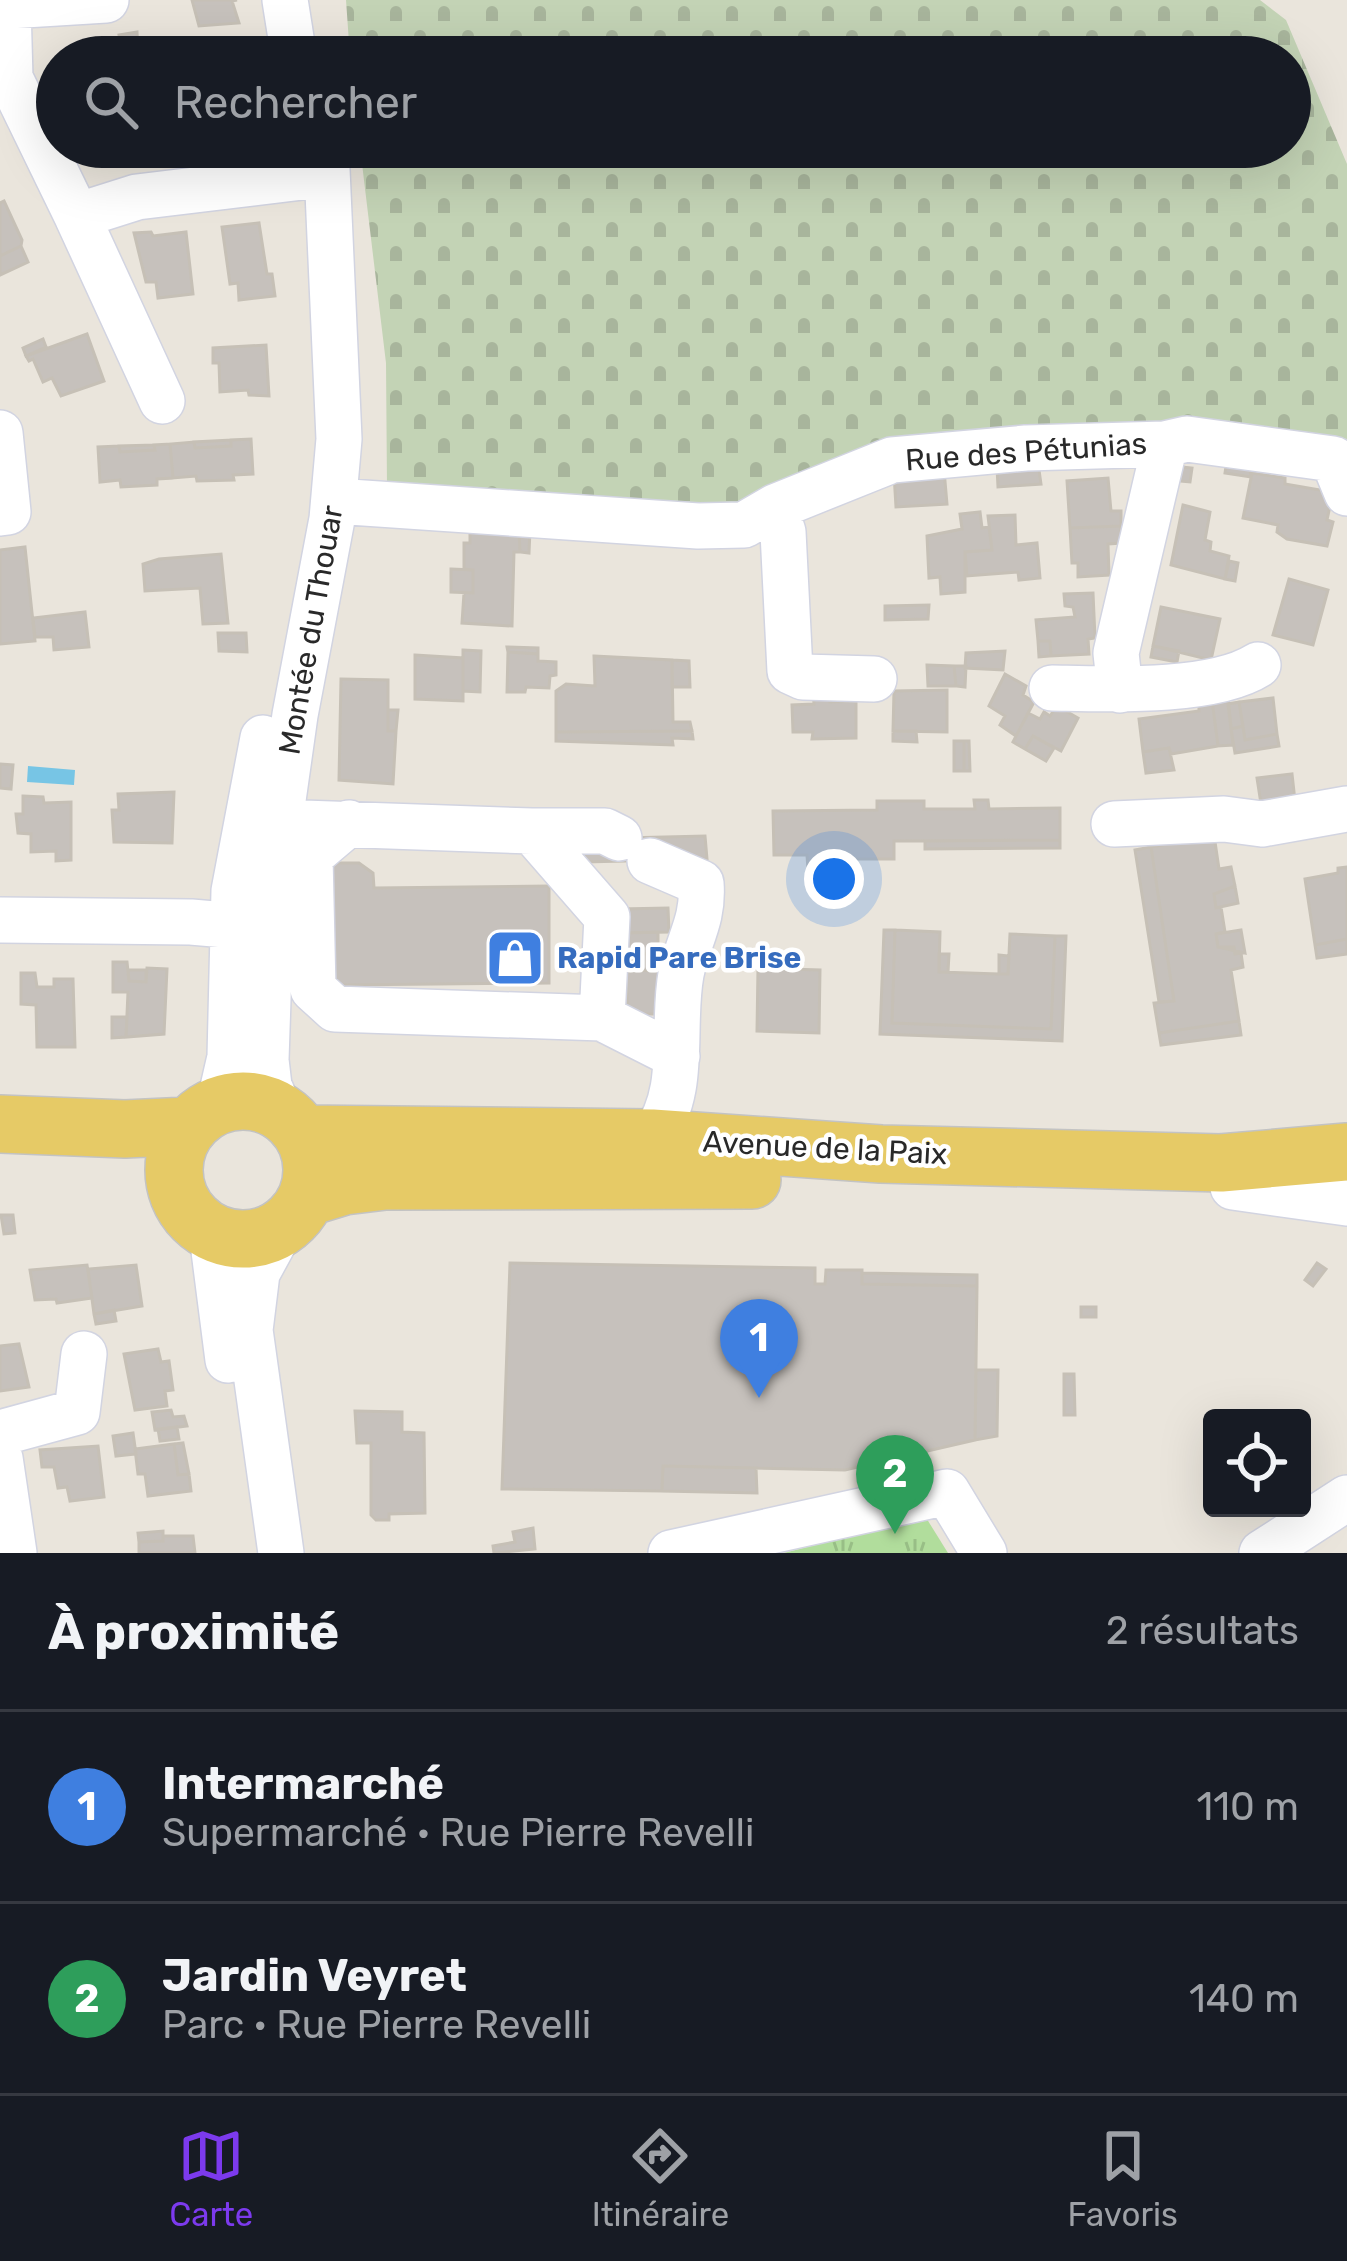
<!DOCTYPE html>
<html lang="fr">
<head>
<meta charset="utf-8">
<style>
  :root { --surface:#171b24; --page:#242831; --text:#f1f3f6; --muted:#9ea1a6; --line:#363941; --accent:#7c3aed }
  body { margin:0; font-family:Rubik,sans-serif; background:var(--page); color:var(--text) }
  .controls { position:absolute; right:36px; bottom:36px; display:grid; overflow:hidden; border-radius:12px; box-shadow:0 12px 48px #0002 }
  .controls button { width:108px; height:108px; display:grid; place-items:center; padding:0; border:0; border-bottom:3px solid var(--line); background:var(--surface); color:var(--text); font:60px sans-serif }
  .you { position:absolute; left:834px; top:879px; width:42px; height:42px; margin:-30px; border:9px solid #fff; border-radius:50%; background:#1a73e8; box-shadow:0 0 0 18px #1a73e833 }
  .badge { display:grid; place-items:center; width:78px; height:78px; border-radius:50%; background:var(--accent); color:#fff; font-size:39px; font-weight:700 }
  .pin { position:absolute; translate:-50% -99px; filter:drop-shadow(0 3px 6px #0008) }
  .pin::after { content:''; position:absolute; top:63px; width:42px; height:36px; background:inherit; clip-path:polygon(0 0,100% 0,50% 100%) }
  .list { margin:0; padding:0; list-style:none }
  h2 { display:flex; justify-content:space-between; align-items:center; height:156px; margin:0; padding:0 48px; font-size:51px }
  h2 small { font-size:39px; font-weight:400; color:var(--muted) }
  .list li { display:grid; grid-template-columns:78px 1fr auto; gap:36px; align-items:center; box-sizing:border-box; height:192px; padding:0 48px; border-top:3px solid var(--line) }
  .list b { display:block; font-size:45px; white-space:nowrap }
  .list p { margin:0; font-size:39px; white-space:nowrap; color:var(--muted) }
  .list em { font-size:39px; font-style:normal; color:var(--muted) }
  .icon { flex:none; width:66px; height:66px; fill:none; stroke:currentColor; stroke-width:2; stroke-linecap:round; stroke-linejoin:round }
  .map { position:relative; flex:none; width:1347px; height:1553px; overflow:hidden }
  .search { position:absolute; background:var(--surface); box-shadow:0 12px 48px #0002; left:36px; right:36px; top:36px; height:132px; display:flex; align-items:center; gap:30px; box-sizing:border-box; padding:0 42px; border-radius:66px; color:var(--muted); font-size:45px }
  .sheet { height:540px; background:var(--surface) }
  nav { display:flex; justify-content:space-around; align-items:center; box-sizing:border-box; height:168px; border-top:3px solid var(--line); background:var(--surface); font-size:33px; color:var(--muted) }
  nav a { display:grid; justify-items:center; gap:6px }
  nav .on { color:var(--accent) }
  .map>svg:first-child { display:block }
  .cemetery { fill:url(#cemetery-stones) }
  .park { fill:url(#park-tufts) }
  .water { fill:#77c5e5 }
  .building { fill:#c6c1bc; stroke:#c6c0b6; stroke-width:3 }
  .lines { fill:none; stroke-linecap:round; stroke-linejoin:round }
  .minor-casing { stroke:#d2d4e1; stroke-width:48 }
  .major-casing { stroke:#c3c3c3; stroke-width:60 }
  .minor { stroke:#fff; stroke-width:45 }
  .major { stroke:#e6ca66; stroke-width:57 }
  .labels { text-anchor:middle; stroke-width:9; stroke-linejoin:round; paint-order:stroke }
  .street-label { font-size:30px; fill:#292929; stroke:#fff }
  .shop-label { font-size:30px; font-weight:bold; fill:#366cbe; stroke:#fff; text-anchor:start }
</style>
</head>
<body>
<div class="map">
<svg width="1347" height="1553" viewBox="0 0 1347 1553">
  <defs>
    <pattern id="cemetery-stones" width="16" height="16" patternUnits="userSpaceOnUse" patternTransform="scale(3)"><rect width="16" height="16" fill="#c3d3b5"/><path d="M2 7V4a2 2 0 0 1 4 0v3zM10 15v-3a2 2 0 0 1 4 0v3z" fill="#a8b59c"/></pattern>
    <pattern id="park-tufts" width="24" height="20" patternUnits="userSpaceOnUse" patternTransform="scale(3)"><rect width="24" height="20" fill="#b1dd9c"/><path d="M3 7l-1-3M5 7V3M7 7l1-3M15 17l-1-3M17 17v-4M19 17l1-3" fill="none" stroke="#98be86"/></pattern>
  </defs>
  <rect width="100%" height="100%" fill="#eae5dc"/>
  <path class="cemetery" d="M346,0H1260L1286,20L1347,164V439L1183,423L730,513L387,488L386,363L360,147H1290V57H350Z"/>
  <path class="park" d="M925,1516L948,1553H784Z"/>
  <path class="water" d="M28,766L75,770L74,785L27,782Z"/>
  <path class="building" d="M192,0H237L232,1L239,23L199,26Z
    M137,32L138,53H122L119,35Z
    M4,201L22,240L21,246L0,256V203Z
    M259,223L267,274H272L275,296L239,300L238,283L230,284L222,227Z
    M151,232L153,236L186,232L193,294L158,298L156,282H146L134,233Z
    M21,246L28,262L0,275V256Z
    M87,334L104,381L61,396L52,378L43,382L33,359L29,361L26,356Z
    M43,339L46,347L26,356L23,348Z
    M266,345L269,396L249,395L248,390L220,392L219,363H213V348Z
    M251,439L253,474L233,475L234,480L197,481L196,476L173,478L170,444L194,442L195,448L231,446V440Z
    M231,440V446L195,448L194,442Z
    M170,444L173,478L157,479V485L121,487L120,480L100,482L98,447L119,446L120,452L155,450L154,445Z
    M154,445L155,450L120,452L119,446Z
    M1227,460L1249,463L1251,477L1225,473Z
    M1038,463L1041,484L998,487L997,467Z
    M1182,467L1192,468L1190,482L1179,481Z
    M944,470L947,504L896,507L894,474Z
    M1252,473L1285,478V484L1326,491L1330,506L1327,520L1333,522L1327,546L1287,539L1277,532L1278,525L1243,518Z
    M1108,478L1111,511H1121V526L1070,528L1067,481Z
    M1183,505L1210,512L1205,540L1211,542L1210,551L1229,556L1225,579L1171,565Z
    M980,512L982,528L989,527L992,550L965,552V592L941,594L940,577L929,578L927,536L962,529L960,514Z
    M1015,515L1016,545L1037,543L1040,578L1019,580L1018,572L967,576L965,552L992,550L988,516Z
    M1121,526V543L1108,544L1109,575L1078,577V563H1072L1070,528Z
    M470,528L519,530L520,552H514L512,626L462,623L464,593H473V570L464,569V543H470Z
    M519,530H530L529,553L520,552Z
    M25,547L35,641L0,644V550Z
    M221,554L228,623L203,624L200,588L145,591L143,564L159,559Z
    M1229,561L1238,563L1235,581L1225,579Z
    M451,569L473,570V593L451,592Z
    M1289,579L1328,590L1313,645L1273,635Z
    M1093,593L1095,638L1088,639L1089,654L1051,656L1050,641H1038L1036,620L1075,617L1073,607L1065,606L1064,594Z
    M929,605L928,619L885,620V606Z
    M1161,607L1220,619L1211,660L1153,646Z
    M85,612L89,647L54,650L53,637H35L33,618Z
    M218,633H246L247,652L219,651Z
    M1038,641H1050L1051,656L1039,657Z
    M1153,646L1179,651L1177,662L1151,657Z
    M507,647L538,648V654L508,652Z
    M463,650L481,651L480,692L463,691Z
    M1005,651L1003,670L965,668L966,653Z
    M508,652L538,654V661L556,662V675L550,676L549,688L526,687L525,692H507Z
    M415,655L463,658V701L415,699Z
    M594,656L672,660L673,722H690L692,731L556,732V691L566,684L595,686Z
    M672,660L689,661L690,687H672Z
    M927,665L954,666L956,686H928Z
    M954,666H966L965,687L956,686Z
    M1005,674L1026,686L1023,695L1034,702L1016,736L1000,725L1005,716L989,706Z
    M341,679L388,680V731H396L393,784L339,780Z
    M947,690V732L893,731L894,691Z
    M813,691H830V702L856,701V738L812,739L813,732H793L792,705L814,704Z
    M1228,698L1233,745L1218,746L1212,700Z
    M1273,698L1277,734L1245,740L1239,702Z
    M1212,700L1218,746L1171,754L1169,748L1143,752L1139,719L1199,711V703Z
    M1239,702L1243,726L1231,729L1228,704Z
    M1057,706L1078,718L1061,751L1033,736L1025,749L1013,742L1028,713L1040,719L1044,712L1050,716Z
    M388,710H398L396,731H388Z
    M1243,726L1245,740L1277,734L1279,746L1235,753L1231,729Z
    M692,731L693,739L672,738L673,745L556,741V732Z
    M893,731H916L917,742L893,741Z
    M1033,736L1054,748L1046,761L1025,749Z
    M954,741H964V771H954Z
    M964,741H969L970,771H964Z
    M1169,748L1174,770L1146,773L1143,752Z
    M0,764L13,765L11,789L0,788Z
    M1292,774L1295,801L1261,804L1257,778Z
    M174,792L172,843L114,842L112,810H119L118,794Z
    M23,796L43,797L44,803L71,802V860L56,861V851L31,852V834L18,833L16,814H23Z
    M974,800H988L989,809L1060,808V840L894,841V859H835L833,855V870H808L807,855H774L773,811L877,810V801H924V809H975Z
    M1214,835L1219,869L1231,867L1235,886L1214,894L1216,908L1221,907L1225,932L1216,934L1218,947H1234L1235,954L1241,953L1243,967L1231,970L1239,1021L1159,1033L1154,1003L1174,1001L1151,847Z
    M705,836L707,859L585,862L583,839Z
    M1060,840V848L925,849V841Z
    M1151,847L1174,1001L1159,1002L1135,850Z
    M332,863H359L373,873L374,888L549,886V983L339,985L325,973Z
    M1347,867V939L1315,945L1305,879L1338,873V868Z
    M1235,886L1238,903L1216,908L1214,894Z
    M668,908L669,932L620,933V909Z
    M884,930H895L892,1023L1051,1029L1055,936H1066L1062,1041L880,1034Z
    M895,930L940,932L939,972L999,974H1008L1010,934L1055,936L1051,1029L892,1023Z
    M1241,930L1245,953L1218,947L1216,934Z
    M658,932V953L626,955L625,933Z
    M1347,939V954L1317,958L1315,945Z
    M658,953L659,970L626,971V955Z
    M939,954H949L948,972H939Z
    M999,955L1009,956L1008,974H999Z
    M113,962H127L129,981L146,982L147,968L167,969L164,1034L126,1037L128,992H113Z
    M758,968L820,970L819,1033L757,1031Z
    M128,970H146V982L129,981Z
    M659,970L660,1014H628L626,971Z
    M21,973H35L37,987H54V979H73L75,1047H37L36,1005L21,1004Z
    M112,1017H127L126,1037L112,1038Z
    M1239,1021L1241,1035L1161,1045L1159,1033Z
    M1,1215H13L15,1233L4,1234Z
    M510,1263L815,1268V1284H825L826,1270H862V1284L977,1286L975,1440L845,1470L663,1466L662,1491L502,1489Z
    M1317,1263L1326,1269L1313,1286L1305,1280Z
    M87,1265L92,1298L57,1303L56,1299L35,1300L30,1270Z
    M136,1265L142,1306L94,1314L88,1269Z
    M862,1273L977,1275V1286L862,1284Z
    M1081,1307H1096V1317H1081Z
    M114,1310L116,1321L96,1324L94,1314Z
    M19,1344L29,1387L0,1391V1346Z
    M158,1349L161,1362L169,1361L173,1390L165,1391L167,1406L135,1410L124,1354Z
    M976,1370H998L997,1436L975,1440Z
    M1064,1374H1074L1075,1415H1064Z
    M171,1410L173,1417L184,1416L187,1426L155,1430L152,1412Z
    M355,1411L402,1412V1432L424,1433L425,1513L389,1514V1520H376L371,1515V1443H357Z
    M177,1427L179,1439L160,1441L158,1429Z
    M133,1433L136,1454L116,1456L113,1436Z
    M183,1443L189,1474L178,1475L174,1444Z
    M174,1444L178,1475L189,1474L191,1491L148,1496L145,1474H138L135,1449Z
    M98,1446L104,1497L70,1501L67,1487L58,1488L54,1467H42L40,1450Z
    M663,1466L756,1468L757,1493L662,1491Z
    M533,1528L535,1549L494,1553L493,1546L515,1542L513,1532Z
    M163,1531V1541L139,1542L138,1533Z
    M163,1536H193L195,1553H139V1542L163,1541Z"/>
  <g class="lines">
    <g class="minor-casing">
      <path id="minor" d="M285,0L294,57
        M77,216L10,78L8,6L106,0
        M162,401L77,216L137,197L327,174
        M0,433L8,512L0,513
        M335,501L698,526L744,525L775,507L892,460L1026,448L1165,444L1187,439L1333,459L1347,493
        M775,507L783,532L790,671L803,677L874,679
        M1052,688C1107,689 1212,694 1258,665
        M1120,690L1116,653L1165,444
        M248,821L532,831L607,917L602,1018L677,1056
        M349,823L310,856L313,989L335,1009L602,1018
        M1114,824L1224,819L1262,824L1347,809
        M532,831H605L619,838
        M650,861L701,883C704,921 688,940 681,974C671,1030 688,1091 652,1138
        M0,920L191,922L261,928
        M219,1105L230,1057L234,891L263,738
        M280,1111L269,1086L266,1060L272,878L295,715L332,519L339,439L326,147
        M1233,1187L1347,1203
        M204,1227L213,1243L228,1360
        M281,1229L257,1273L250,1330L281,1553
        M0,1433L77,1412L84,1354
        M0,1458L14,1553
        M671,1553L947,1492L984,1553
        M1262,1553L1347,1498"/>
    </g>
    <g class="major-casing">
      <path id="major" d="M174 1170a69 69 0 1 1 138 0a69 69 0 1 1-138 0Z
        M0,1124L125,1129L189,1126
        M303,1134L652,1138L881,1154L1221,1163L1347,1152
        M308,1197L344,1186L385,1181L752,1180"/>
    </g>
    <use href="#minor" class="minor"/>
    <use href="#major" class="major"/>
  </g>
  <defs>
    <g id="shop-square" transform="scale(3)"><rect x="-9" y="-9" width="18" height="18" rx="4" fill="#3f7fe0" stroke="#fff"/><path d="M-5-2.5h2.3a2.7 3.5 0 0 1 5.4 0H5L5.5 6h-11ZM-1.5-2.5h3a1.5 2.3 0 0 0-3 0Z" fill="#fff"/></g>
  </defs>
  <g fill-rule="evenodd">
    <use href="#shop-square" x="515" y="958"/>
  </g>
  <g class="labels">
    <g class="street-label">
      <text transform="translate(1026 452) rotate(-4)" y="10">Rue des Pétunias</text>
      <text transform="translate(311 630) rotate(-80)" y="10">Montée du Thouar</text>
      <text transform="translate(825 1148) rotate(3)" y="10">Avenue de la Paix</text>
    </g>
    <g class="shop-label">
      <text x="557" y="968">Rapid Pare Brise</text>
    </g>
  </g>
</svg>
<div class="controls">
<button><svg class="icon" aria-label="locate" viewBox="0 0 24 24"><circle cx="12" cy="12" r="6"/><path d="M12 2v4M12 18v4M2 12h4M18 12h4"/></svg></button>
</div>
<div class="you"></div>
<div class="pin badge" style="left:759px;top:1398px;background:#3f7fe0">1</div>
<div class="pin badge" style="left:895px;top:1534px;background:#2e9e5b">2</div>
<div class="search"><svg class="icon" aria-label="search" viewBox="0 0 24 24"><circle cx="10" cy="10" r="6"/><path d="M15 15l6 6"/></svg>Rechercher</div>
</div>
<section class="sheet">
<h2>À proximité<small>2 résultats</small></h2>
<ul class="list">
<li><span class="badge" style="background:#3f7fe0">1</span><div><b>Intermarché</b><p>Supermarché · Rue Pierre Revelli</p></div><em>110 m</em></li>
<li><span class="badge" style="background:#2e9e5b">2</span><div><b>Jardin Veyret</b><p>Parc · Rue Pierre Revelli</p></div><em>140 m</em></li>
</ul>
</section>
<nav>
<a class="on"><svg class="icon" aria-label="map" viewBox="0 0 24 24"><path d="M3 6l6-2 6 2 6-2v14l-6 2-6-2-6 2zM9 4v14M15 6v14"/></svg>Carte</a>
<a><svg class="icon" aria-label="directions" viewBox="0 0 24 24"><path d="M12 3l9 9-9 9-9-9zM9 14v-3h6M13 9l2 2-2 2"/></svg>Itinéraire</a>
<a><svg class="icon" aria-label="saved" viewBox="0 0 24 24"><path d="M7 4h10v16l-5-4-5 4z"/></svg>Favoris</a>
</nav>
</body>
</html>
